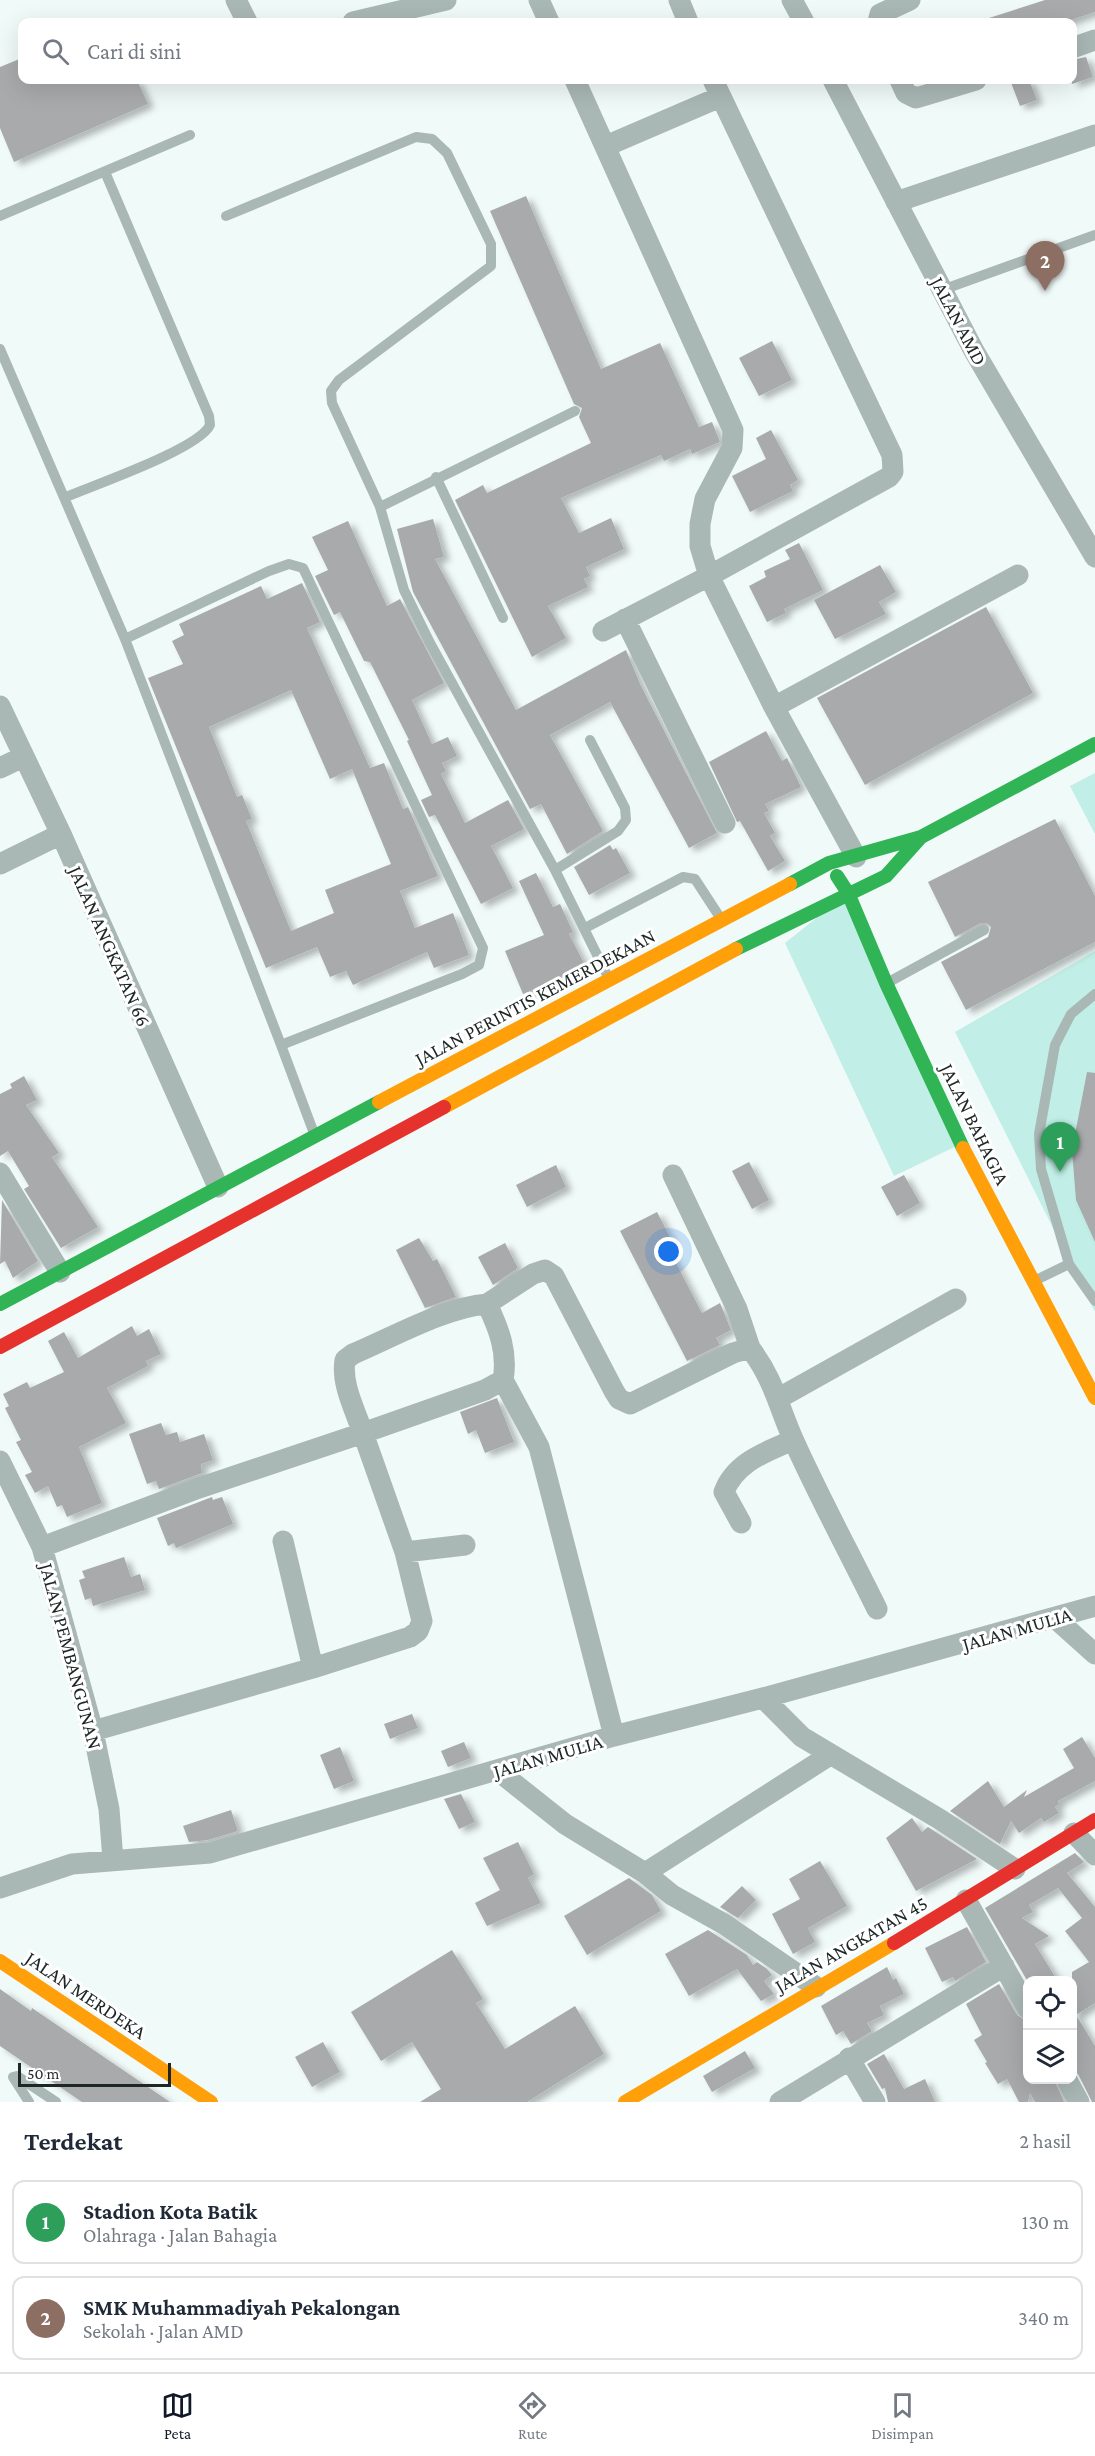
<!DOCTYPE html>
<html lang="id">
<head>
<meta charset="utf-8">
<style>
  :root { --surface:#fff; --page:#f6f6f7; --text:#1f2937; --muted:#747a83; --line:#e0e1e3; --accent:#111827 }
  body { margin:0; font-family:"Crimson Pro",serif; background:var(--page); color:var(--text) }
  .controls { position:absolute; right:18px; bottom:18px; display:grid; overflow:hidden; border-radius:12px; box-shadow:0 6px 24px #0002 }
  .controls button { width:54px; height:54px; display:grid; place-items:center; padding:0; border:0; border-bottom:2px solid var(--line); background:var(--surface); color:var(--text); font:30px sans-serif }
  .scale { position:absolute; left:18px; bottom:15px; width:153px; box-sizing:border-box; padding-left:6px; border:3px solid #1d2826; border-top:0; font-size:16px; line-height:21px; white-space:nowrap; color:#1d2826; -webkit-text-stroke:4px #fff; paint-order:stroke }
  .you { position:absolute; left:669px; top:1252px; width:21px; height:21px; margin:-15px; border:4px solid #fff; border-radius:50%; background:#1a73e8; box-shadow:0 0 0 9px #1a73e833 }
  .badge { display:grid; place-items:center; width:39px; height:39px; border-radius:50%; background:var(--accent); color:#fff; font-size:20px; font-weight:700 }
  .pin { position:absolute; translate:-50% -50px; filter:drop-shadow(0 2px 3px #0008) }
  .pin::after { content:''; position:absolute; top:32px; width:21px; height:18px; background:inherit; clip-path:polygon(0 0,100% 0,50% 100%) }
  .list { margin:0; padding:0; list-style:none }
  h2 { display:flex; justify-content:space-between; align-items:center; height:78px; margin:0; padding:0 24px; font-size:26px }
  h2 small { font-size:20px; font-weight:400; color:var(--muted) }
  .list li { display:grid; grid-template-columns:39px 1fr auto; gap:18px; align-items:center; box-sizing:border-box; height:84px; margin:0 12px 12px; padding:0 12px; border:2px solid var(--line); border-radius:12px }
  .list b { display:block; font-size:22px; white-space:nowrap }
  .list p { margin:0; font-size:20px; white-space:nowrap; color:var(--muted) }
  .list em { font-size:20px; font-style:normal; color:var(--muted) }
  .icon { flex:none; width:33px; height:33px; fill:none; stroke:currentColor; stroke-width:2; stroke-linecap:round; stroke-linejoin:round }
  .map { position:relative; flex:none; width:1095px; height:2102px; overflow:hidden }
  .search { position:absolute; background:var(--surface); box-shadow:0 6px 24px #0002; left:18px; right:18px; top:18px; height:66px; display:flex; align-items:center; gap:15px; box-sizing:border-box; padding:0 21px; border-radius:12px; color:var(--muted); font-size:22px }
  .sheet { height:270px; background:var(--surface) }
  nav { display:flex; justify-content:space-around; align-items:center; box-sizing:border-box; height:84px; border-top:2px solid var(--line); background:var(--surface); font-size:16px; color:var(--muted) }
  nav a { display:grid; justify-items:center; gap:3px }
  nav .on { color:var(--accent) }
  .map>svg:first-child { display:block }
  .green { fill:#c1eee6 }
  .building { fill:#a8aaac; fill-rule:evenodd; filter:url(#shadow) }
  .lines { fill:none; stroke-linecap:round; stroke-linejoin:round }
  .lane { stroke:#a9b7b5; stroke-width:10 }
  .street { stroke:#a9b7b5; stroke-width:21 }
  .fast { stroke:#30b455; stroke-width:14 }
  .slow { stroke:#ff9f0a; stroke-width:14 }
  .jam { stroke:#e5322d; stroke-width:14 }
  .labels { text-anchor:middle; stroke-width:6; stroke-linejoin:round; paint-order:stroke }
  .street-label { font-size:20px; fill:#1d2826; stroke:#fff }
</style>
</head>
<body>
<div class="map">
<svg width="1095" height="2102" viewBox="0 0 1095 2102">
  <defs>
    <filter id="shadow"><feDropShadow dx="6" dy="4" stdDeviation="3" flood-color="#0004"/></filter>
  </defs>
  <rect width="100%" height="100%" fill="#f0faf8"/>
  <path class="green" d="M1095,773V834L1070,786Z
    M848,893L961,1144L894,1176L785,943Z
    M1095,951V1312L955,1032Z"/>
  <path class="building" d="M1045,0H1095V12L1065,22H987L986,19Z
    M1086,57L1093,77L1072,84V60Z
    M22,58V80H137L148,104L14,162L0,128V67Z
    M1010,80H1029L1037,100L1020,106Z
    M526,196L601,369L660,343L699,427L712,422L720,442L692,454L690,449L664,461L661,455L561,498L579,533L611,518L624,549L586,567L590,576L584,579L588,587L548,606L566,638L532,657L455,500L483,485L487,493L591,443L579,417L582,408L574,404L490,211Z
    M772,341L792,380L759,396L739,358Z
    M771,430L798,480L790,485L793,491L750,512L732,476L766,459L756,438Z
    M433,519L444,557L435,559L516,710L626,650L641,686L717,833L689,848L610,702L550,735L603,831L567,854L541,804L530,809L413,592L397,529Z
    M348,521L387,606L400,599L444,683L412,700L432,744L448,737L457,756L442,763L446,771L441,774L465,823L508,800L524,829L491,846L513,888L481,904L435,815L429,817L421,800L432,795L407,741L409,740L370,662L364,661L340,612L334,615L315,576L328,570L312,537Z
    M799,543L823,590L784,609L786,613L767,622L749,586L766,577L764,571L790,559L785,550Z
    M880,565L896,592L879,602L886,614L835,639L814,600Z
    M302,583L320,622L307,628L370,768L384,763L403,809L408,807L438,876L400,891L415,928L453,913L469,955L434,968L427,952L353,985L346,971L330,977L317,947L266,968L148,678L183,664L172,641L184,635L179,624L261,586L267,599ZM291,690L330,779L352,769L391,864L325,890L334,913L291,931L246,821L252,819L242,795L237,797L209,727Z
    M986,607L1033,693L865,785L817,698Z
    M766,731L782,761L787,758L801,787L765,804L769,811L764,813L775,833L770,836L785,861L768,871L740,821L737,822L709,762Z
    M1055,819L1095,896V942L966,1010L941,962L988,937L991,927L987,923H981L955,937L928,882Z
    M610,845L613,850L616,848L630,873L589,895L574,867Z
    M536,873L553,907L560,904L573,932L569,934L584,963L556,980L523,994L505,951L544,935L519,881Z
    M1087,1072L1095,1073V1242L1076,1200L1072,1150Z
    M24,1076L37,1100L26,1105L59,1153L52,1157L98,1227L61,1248L24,1189L29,1186L8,1151L0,1156V1094L12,1088L10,1084Z
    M749,1162L769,1200L752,1209L732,1171Z
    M556,1165L566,1187L527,1207L516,1185Z
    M904,1175L920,1203L897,1216L881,1187Z
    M2,1200L38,1261L13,1278L5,1261L0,1264Z
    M657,1212L671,1239L665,1242L702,1313L720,1303L731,1330L716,1338L720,1345L687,1361L620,1231Z
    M419,1238L433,1261L437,1259L456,1297L425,1308L396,1250Z
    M505,1243L518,1268L493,1285L478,1257Z
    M132,1326L137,1336L149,1329L161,1354L146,1361L148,1366L107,1388L126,1423L79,1447L102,1503L67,1517L62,1505L57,1507L48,1486L35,1493L25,1475L32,1472L16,1442L21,1440L5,1408L9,1406L3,1394L27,1382L30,1388L64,1372L48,1341L64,1332L78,1358Z
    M497,1398L514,1442L485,1453L476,1430L468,1434L460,1412Z
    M161,1423L166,1435L177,1432L180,1442L204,1434L213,1460L201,1464L202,1473L159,1489L156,1481L147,1484L129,1434Z
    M212,1497L213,1500L222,1497L233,1524L176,1548L174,1543L168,1546L157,1518Z
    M124,1557L131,1577L140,1574L145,1590L93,1606L91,1598L85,1600L79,1580L85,1578L82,1571Z
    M412,1714L418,1728L390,1739L384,1724Z
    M1082,1737L1095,1758V1781L1058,1801L1059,1804L1055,1807L1059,1813L1044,1822L1041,1818L1019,1833L1011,1821L1000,1844L950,1811L988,1781L1004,1807L1027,1790L1024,1797L1074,1768L1063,1749Z
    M464,1742L471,1758L448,1767L441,1751Z
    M340,1747L354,1781L334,1789L320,1755Z
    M461,1794L475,1822L459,1829L444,1799Z
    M231,1810L238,1831L208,1840L189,1842L183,1826Z
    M912,1818L922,1832L928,1827L977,1859L916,1891L886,1838Z
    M518,1842L534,1874L528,1878L541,1903L487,1926L475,1903L500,1890L483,1858Z
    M1075,1853L1084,1862L1067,1873L1095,1907V2003L1076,2015L1095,2046V2102H1092L1078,2074L1072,2069V1972L1089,1962L1065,1931L1082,1918L1058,1888L1029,1905L1033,1912L1022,1918L1049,1936L1035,1944L1057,1980L1028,1982L985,1908Z
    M820,1861L847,1906L808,1928L815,1942L793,1954L772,1914L800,1899L789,1879Z
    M629,1878L652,1895L661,1911L587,1955L564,1916Z
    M742,1886L756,1900L738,1918L720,1907Z
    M967,1927L986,1962L955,1981L953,1977L942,1982L925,1948Z
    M708,1930L747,1955L753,1965L757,1962L767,1969L772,1975L764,1981L774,1994L761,2001L737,1969L689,1996L665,1954Z
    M452,1950L483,1999L476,2003L505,2049L575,2006L604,2054L527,2102H420L441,2089L412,2042L381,2061L351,2012Z
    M887,1967L893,1980L896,1978L904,1994L880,2006L884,2015L867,2023L872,2031L851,2044L843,2031L836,2035L821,2006Z
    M999,1984L1017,2015L1028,2022V2079H1054L1064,2102H1035L1030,2093L1028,2102H1019L1007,2079L998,2084L985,2063L987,2062L974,2040L982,2035L966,2004Z
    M0,1989L31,2011L32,2008L170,2102H82L0,2046Z
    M323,2042L340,2072L312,2087L295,2057Z
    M745,2051L755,2068L712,2092L703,2076Z
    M884,2054L904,2089L925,2079L935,2102H888L885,2088L882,2089L867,2064Z"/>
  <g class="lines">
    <path class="lane" d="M0,216L190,135
      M226,216L416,137L432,139L447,153L491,244V266L339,380L331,391L332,403L380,507L404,590L430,643L555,870L609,979
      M942,290L1095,235
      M0,349L125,639L281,1045
      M436,477L503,618
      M66,497C94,485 199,449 210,425L209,416L105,172
      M380,507L575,411
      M125,639L269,571L289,564L303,568L483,948L479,965L462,974L281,1045L315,1136
      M555,870L618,831L626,820L625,808L590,740
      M585,928L683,877L695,879L721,919
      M887,983L984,930
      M1069,1264L1095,1301
      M1034,1281L1069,1264L1041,1169L1039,1134L1055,1045L1071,1014L1095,994
      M29,2102L13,2077L17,2076L56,2102"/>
    <path class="street" d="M236,0L247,22
      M539,0L549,22
      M679,0L688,22
      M792,0L804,22
      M353,22L446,0
      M878,22L880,14L910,0
      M1072,48L1095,40
      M575,80L733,430L732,448L705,499L700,524V546L709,576L774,707L856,857
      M833,80L974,351L1095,557
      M900,80L906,93L916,98L976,80
      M606,146L720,97
      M896,202L1095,135
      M625,619L725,823
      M603,631L709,576L889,477L893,472L892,455L713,80
      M0,706L61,834L218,1187
      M774,707L1018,575
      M0,768L23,757
      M0,864L61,834
      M0,1173L60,1272
      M673,1175L737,1309L750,1348
      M487,1304C446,1307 391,1338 353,1354L345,1360C341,1384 355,1410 363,1433L485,1390L503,1380C508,1352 499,1329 487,1304L533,1274L545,1270L554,1276L614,1391L619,1399L630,1404L733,1353L750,1348C774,1380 778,1405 793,1439C819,1497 849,1552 877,1609
      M503,1380L539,1447L614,1736
      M779,1398L956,1299
      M0,1461L42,1547L93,1731L109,1809L113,1860
      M741,1523L724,1492C735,1462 766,1452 793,1440
      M283,1541L313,1668
      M42,1547L199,1488L363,1433L405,1552L422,1621L418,1631L410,1637L313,1668L93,1731
      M405,1552L465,1545
      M1056,1619L1095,1654
      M763,1698L802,1737L941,1820L1015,1869
      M497,1770L565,1824L645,1873
      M1074,1833L1095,1855
      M0,1888L72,1864L210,1853L614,1736L763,1698L1095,1606
      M966,1900L1028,2009
      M816,1987L724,1924L672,1895L645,1873L830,1755
      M849,2058L875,2102
      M1067,2080L1079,2102
      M780,2102L1004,1966"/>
    <path class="fast" d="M837,876L848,893L886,983L963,1148
      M790,884L829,863L921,837L1095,744
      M736,949L886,876L921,837
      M0,1304L379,1102"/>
    <path class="slow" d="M379,1102L790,884
      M444,1107L736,949
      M963,1148L1095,1398
      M0,1961L211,2102
      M625,2102L894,1943"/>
    <path class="jam" d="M0,1347L444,1107
      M894,1943L1095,1820"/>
  </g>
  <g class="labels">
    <g class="street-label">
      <text transform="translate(959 321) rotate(62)" y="7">JALAN AMD</text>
      <text transform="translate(110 946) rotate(66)" y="7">JALAN ANGKATAN 66</text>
      <text transform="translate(535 997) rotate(-28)" y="7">JALAN PERINTIS KEMERDEKAAN</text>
      <text transform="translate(975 1124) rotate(64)" y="7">JALAN BAHAGIA</text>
      <text transform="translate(1017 1629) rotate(-16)" y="7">JALAN MULIA</text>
      <text transform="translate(71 1656) rotate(75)" y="7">JALAN PEMBANGUNAN</text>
      <text transform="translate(548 1756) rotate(-16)" y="7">JALAN MULIA</text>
      <text transform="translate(851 1944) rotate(-30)" y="7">JALAN ANGKATAN 45</text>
      <text transform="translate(86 1995) rotate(34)" y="7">JALAN MERDEKA</text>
    </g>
  </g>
</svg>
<div class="controls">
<button><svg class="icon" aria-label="locate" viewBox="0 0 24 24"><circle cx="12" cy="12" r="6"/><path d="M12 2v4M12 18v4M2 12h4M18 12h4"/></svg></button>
<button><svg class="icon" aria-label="layers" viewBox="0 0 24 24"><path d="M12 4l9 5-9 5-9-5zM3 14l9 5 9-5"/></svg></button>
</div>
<div class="scale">50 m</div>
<div class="you"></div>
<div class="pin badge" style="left:1060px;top:1172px;background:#2e9e5b">1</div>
<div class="pin badge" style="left:1045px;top:291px;background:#8d6e63">2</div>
<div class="search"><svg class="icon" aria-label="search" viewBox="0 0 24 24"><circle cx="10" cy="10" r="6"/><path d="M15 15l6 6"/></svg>Cari di sini</div>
</div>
<section class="sheet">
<h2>Terdekat<small>2 hasil</small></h2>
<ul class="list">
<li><span class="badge" style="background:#2e9e5b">1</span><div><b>Stadion Kota Batik</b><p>Olahraga · Jalan Bahagia</p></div><em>130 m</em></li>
<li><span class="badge" style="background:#8d6e63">2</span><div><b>SMK Muhammadiyah Pekalongan</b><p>Sekolah · Jalan AMD</p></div><em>340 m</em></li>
</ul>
</section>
<nav>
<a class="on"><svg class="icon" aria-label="map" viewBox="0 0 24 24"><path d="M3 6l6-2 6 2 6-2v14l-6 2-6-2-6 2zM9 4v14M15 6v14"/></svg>Peta</a>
<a><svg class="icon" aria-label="directions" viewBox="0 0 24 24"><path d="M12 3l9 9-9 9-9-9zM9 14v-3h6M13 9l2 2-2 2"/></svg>Rute</a>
<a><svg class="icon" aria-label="saved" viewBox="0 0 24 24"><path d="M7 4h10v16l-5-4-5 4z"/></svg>Disimpan</a>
</nav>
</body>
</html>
